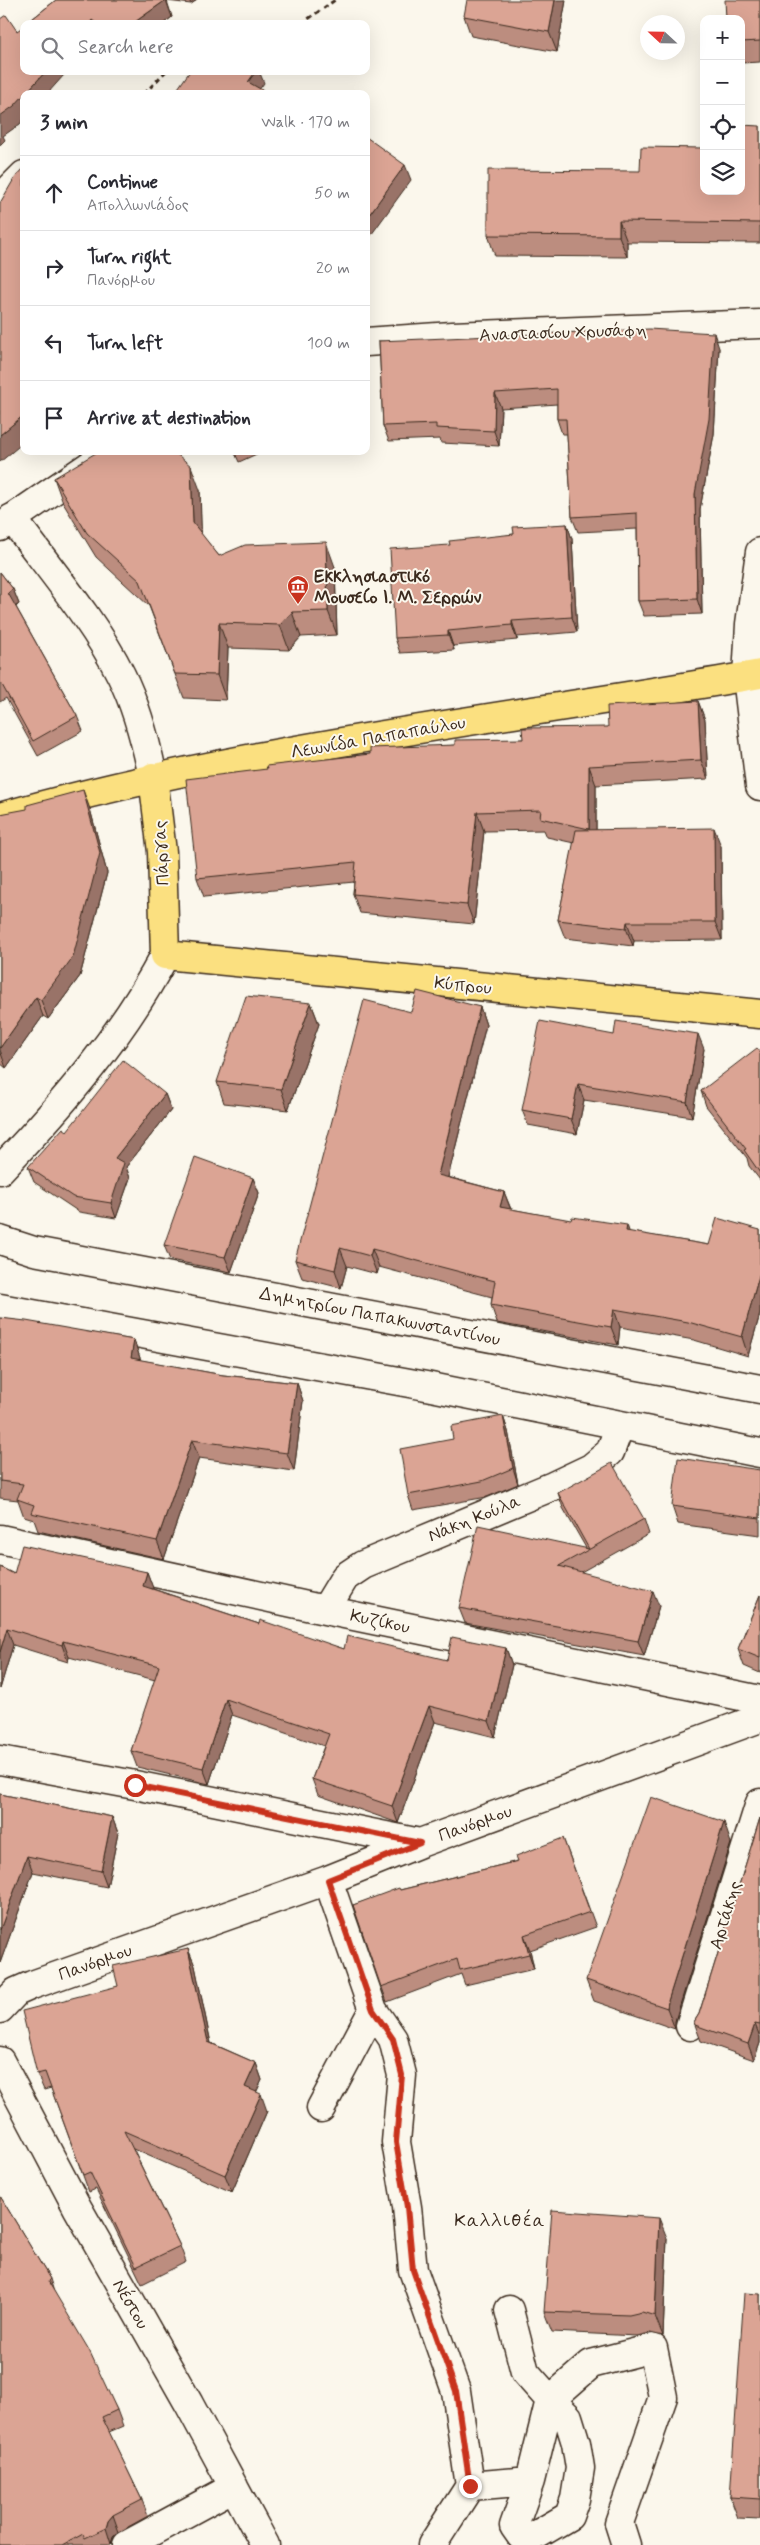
<!DOCTYPE html>
<html lang="en">
<head>
<meta charset="utf-8">
<style>
  :root { --surface:#fff; --page:#f2f2f3; --text:#2b2b33; --muted:#7c7c81; --line:#e1e1e2 }
  body { margin:0; font-family:Mynerve,sans-serif; background:var(--page); color:var(--text) }
  .controls { position:absolute; right:15px; top:15px; display:grid; overflow:hidden; border-radius:10px; box-shadow:0 5px 20px #0002 }
  .controls button { width:45px; height:45px; display:grid; place-items:center; padding:0; border:0; border-bottom:1px solid var(--line); background:var(--surface); color:var(--text); font:25px sans-serif }
  .compass { position:absolute; left:640px; top:15px; width:45px; height:45px; border-radius:50%; background:var(--surface); box-shadow:0 5px 20px #0002; rotate:292deg }
  .stop { position:absolute; width:15px; height:15px; margin:-11px; border:4px solid #c8321e; border-radius:50%; background:#fff }
  .stop.end { background:#c8321e; border-color:#fff; box-shadow:0 1px 5px #0008 }
  .list { margin:0; padding:0; list-style:none }
  h2 { display:flex; justify-content:space-between; align-items:center; height:65px; margin:0; padding:0 20px; font-size:21px }
  h2 small { font-size:16px; font-weight:400; color:var(--muted) }
  .list li { display:grid; grid-template-columns:32px 1fr auto; gap:15px; align-items:center; box-sizing:border-box; height:75px; padding:0 20px; border-top:1px solid var(--line) }
  .list b { display:block; font-size:19px; white-space:nowrap }
  .list p { margin:0; font-size:16px; white-space:nowrap; color:var(--muted) }
  .list em { font-size:16px; font-style:normal; color:var(--muted) }
  .icon { flex:none; width:28px; height:28px; fill:none; stroke:currentColor; stroke-width:2; stroke-linecap:round; stroke-linejoin:round }
  .map { position:relative; flex:none; width:760px; height:2545px; overflow:hidden }
  .search { position:absolute; background:var(--surface); box-shadow:0 5px 20px #0002; left:20px; top:20px; width:350px; height:55px; display:flex; align-items:center; gap:12px; box-sizing:border-box; padding:0 18px; border-radius:10px; color:var(--muted); font-size:19px }
  .panel { position:absolute; background:var(--surface); box-shadow:0 5px 20px #0002; left:20px; top:90px; width:350px; height:365px; border-radius:10px }
  .map>svg:first-child { display:block }
  .lines { fill:none; stroke-linecap:round; stroke-linejoin:round }
  .minor-casing { stroke:#3b2a1e; stroke-width:31 }
  .major-casing { stroke:#3b2a1e; stroke-width:31 }
  .path { stroke:#3b2a1e; stroke-width:3; stroke-dasharray:5 4; stroke-linecap:butt }
  .minor { stroke:#fbf7ec; stroke-width:28 }
  .major { stroke:#fbe080; stroke-width:28 }
  .wall { fill:#bc8d7f; stroke:#3b2a1e }
  .shaded-wall { fill:#997368; stroke:#3b2a1e }
  .building { fill:#dba494; stroke:#3b2a1e }
  .route { stroke:#c8321e; stroke-width:6 }
  .labels { text-anchor:middle; stroke-width:4; stroke-linejoin:round; paint-order:stroke }
  .street-label { font-size:18px; fill:#3b2a1e; stroke:#fbf7ec }
  .poi-label { font-size:18px; font-weight:bold; fill:#3b2a1e; stroke:#fbf7ec; text-anchor:start }
  .neighbourhood-label { font-size:19px; letter-spacing:1px; fill:#3b2a1e; stroke:#fbf7ec }
</style>
</head>
<body>
<div class="map">
<svg width="760" height="2545" viewBox="0 0 760 2545">
  <rect width="100%" height="100%" fill="#fbf7ec"/>
  <filter id="ink" filterUnits="userSpaceOnUse"><feTurbulence type="fractalNoise" baseFrequency=".02" numOctaves="2"/><feDisplacementMap in="SourceGraphic" scale="10" xChannelSelector="R" yChannelSelector="G"/><feConvolveMatrix kernelMatrix="1 2 1 2 8 2 1 2 1" color-interpolation-filters="sRGB"/></filter>
  <g filter="url(#ink)">
    <g class="lines">
      <g class="minor-casing">
        <path id="minor" d="M0,199L24,175
          M366,342L452,336L760,324
          M12,518C47,566 95,622 121,675C137,707 146,742 153,777
          M0,527L111,451
          M760,552L750,624L747,677L760,786
          M0,1170C62,1105 123,1035 165,955
          M0,1240L34,1251L760,1389
          M0,1308L426,1386L760,1453
          M0,1539L325,1610L760,1700
          M325,1610L345,1577L363,1565L553,1486L591,1468L610,1452L620,1425
          M0,1760L135,1785L420,1843
          M0,2009L16,1992L32,1985L328,1880L420,1843L760,1718
          M373,2010L393,2039L402,2075L396,2142L407,2207L413,2270L456,2391L470,2486L432,2545
          M690,2026L760,1803
          M0,2061L77,2207L189,2404L265,2545
          M321,2108L373,2010L328,1880
          M530,2481L514,2526L521,2536L533,2537L569,2516L575,2499L580,2468L576,2443L568,2417L550,2400L591,2364L653,2348L663,2397L619,2523L626,2545
          M470,2486L530,2481L550,2400L525,2372L509,2310
          M127,2545L234,2487"/>
      </g>
      <g class="major-casing">
        <path id="major" d="M153,777L162,852L165,955L760,1014
          M0,817C248,746 506,719 760,674"/>
      </g>
      <path class="path" d="M301,24L335,0
        M144,94L166,71"/>
      <use href="#minor" class="minor"/>
      <use href="#major" class="major"/>
    </g>
    <path class="wall" d="M56,0H197L191,4L167,1L172,17L163,24H33L32,19Z
      M566,0L557,52L471,36L464,16Z
      M760,0V62L741,63V19Z
      M760,126V243L627,242V257L495,256L488,235L704,191Z
      M379,341L719,348L714,434L700,509L702,614L644,616L638,601L637,529L578,532L572,517L567,434H562L557,419V404L501,408L499,446L441,443L440,439L389,441L383,426Z
      M234,451H263L239,462Z
      M54,478L200,490L201,534L219,556L335,567L337,635L301,637L289,650L228,648L226,700L184,698L149,606L96,557L63,503Z
      M567,524L572,539L577,632L517,637V640L453,646L454,650L400,653L395,638L450,545L514,534Z
      M0,572L13,589L19,604L16,607L77,716L83,731L38,756L6,698L0,702Z
      M698,701L705,720L708,779L596,785V830L721,846L722,940L634,941L633,946L565,938L558,920L574,843L547,837L544,830L484,831L474,924L360,913L353,894L354,882L204,897L197,878L267,769L370,754L455,745L523,739L608,727Z
      M90,809L107,873L80,976L48,1019L43,1016L6,1068L0,1063V814Z
      M311,1003L319,1024L288,1110L224,1103L217,1082Z
      M480,1007L486,1025L448,1177L504,1192L511,1209L629,1232L709,1245L760,1230V1314L748,1356L694,1340L620,1327L618,1345L497,1323L491,1305L492,1297L379,1267L377,1274L347,1266L341,1288L302,1278L295,1260L411,1012Z
      M614,1035L704,1049L692,1117L584,1100L577,1134L528,1125L522,1110Z
      M760,1052V1180L749,1166L747,1158L706,1106L701,1091Z
      M165,1094L171,1110L126,1167L130,1178L116,1218L79,1212L34,1182L28,1167L67,1131Z
      M253,1178L259,1193L231,1272L170,1260L164,1245Z
      M0,1318L134,1340L140,1358V1360L223,1375L297,1383L303,1401L294,1471L199,1458L164,1559L38,1531L34,1520L24,1517L18,1500L0,1498Z
      M503,1416L508,1431L518,1484L487,1497L413,1510L408,1495L453,1439Z
      M760,1470V1535L678,1524L672,1506Z
      M558,1493L644,1519L649,1534L581,1572L659,1606L644,1656L465,1623L459,1608L586,1548L563,1508Z
      M0,1567L14,1574L147,1572L153,1589L259,1624L344,1649L447,1660L506,1648L512,1665L495,1737L435,1722L398,1823L318,1795L312,1779L324,1746L232,1715L209,1784L137,1767L131,1751L155,1680L69,1657L68,1662L13,1645L0,1689Z
      M760,1595V1673L744,1666L738,1649Z
      M0,1794L112,1817L118,1833L107,1887L33,1872L0,1963Z
      M760,1818V2043L754,2060L701,2041L694,2022L699,2014Z
      M563,1838L596,1927L530,1950L534,1969L465,1985L461,1974L387,2002L353,1905L400,1890L518,1861Z
      M731,1843L675,2021V2029L594,2001L586,1980Z
      M188,1949L195,1966L211,2043L256,2063L262,2080L256,2092L267,2111L232,2192L133,2149L180,2246L186,2262L142,2284L96,2189L89,2192L51,2088L44,2090L37,2074L118,1986Z
      M0,2196L50,2279L54,2292L117,2410L123,2426L109,2432L142,2500L148,2516L119,2532L113,2537L111,2544L110,2545H0Z
      M667,2238L663,2336L650,2333L637,2336L552,2332L544,2312Z
      M760,2294V2519L738,2518L730,2497Z"/>
    <path class="shaded-wall" d="M166,0L172,17L163,24H132Z
      M189,0H197L191,4Z
      M555,0H566L557,52L549,32Z
      M46,71H63L64,75L47,94H25Z
      M256,71H259L264,83L256,94L248,82Z
      M24,95V119L20,124L3,136L5,140L0,145V116Z
      M405,165L411,180L366,242V219Z
      M619,221L627,242V257L619,236Z
      M714,333L719,348L714,434L700,509L702,614L697,599L695,494Z
      M495,393L501,408L499,446L494,431Z
      M24,415V442L0,462V435Z
      M191,466L200,490L202,548L193,523Z
      M567,524L572,539L577,632L572,617Z
      M326,542L335,567L337,635L328,611Z
      M13,589L19,604L13,608L8,593Z
      M292,612L301,637L289,650L280,625Z
      M512,621L517,637V640L512,625Z
      M219,623L228,648L226,700L217,675Z
      M448,631L453,646L454,650L448,635Z
      M698,701L705,720L708,779L701,760Z
      M589,766L596,785V848L589,829Z
      M83,790L90,809L107,873L80,976L48,1019L41,1000Z
      M477,812L484,831L474,924L467,905Z
      M714,828L721,846L722,940L715,922Z
      M627,922L634,941L633,946L626,928Z
      M36,997L43,1016L6,1068L0,1050V1048Z
      M311,1003L319,1024L288,1110L281,1089Z
      M480,1007L486,1025L444,1193L438,1175Z
      M698,1034L704,1049L692,1117L687,1102Z
      M578,1084L584,1100L577,1134L571,1119Z
      M165,1094L171,1110L126,1167L130,1178L116,1218L111,1203L115,1158Z
      M253,1178L259,1193L231,1272L225,1257Z
      M504,1192L511,1210L500,1207Z
      M627,1225L633,1243L626,1231Z
      M340,1248L347,1266L341,1288L335,1270Z
      M372,1249L379,1267L377,1274L370,1256Z
      M760,1272V1314L748,1356L742,1337Z
      M614,1309L620,1327L618,1345L611,1327Z
      M134,1340L140,1358L137,1376L131,1358Z
      M297,1383L303,1401L294,1471L287,1453Z
      M503,1416L508,1431L518,1484L513,1468Z
      M192,1440L199,1458L164,1559L157,1541Z
      M147,1572L153,1588L149,1602L143,1586Z
      M653,1591L659,1606L644,1656L638,1641Z
      M7,1628L13,1645L0,1689V1652Z
      M63,1641L69,1657L68,1662L62,1645Z
      M506,1648L512,1665L495,1737L489,1721Z
      M226,1699L232,1715L209,1784L203,1768Z
      M429,1706L435,1722L398,1823L392,1806Z
      M112,1817L118,1833L107,1887L101,1871Z
      M724,1822L731,1843L675,2021V2029L667,2008L668,2001Z
      M27,1856L33,1872L0,1963V1930Z
      M524,1935L530,1950L534,1969L529,1954Z
      M188,1949L195,1966L214,2059L208,2042Z
      M755,2024L760,2037V2043L754,2060L748,2044Z
      M256,2063L262,2080L251,2104L245,2087Z
      M261,2094L267,2111L232,2192L225,2175Z
      M659,2218L667,2238L663,2336L655,2316Z
      M113,2515L119,2532L113,2537L111,2544L106,2528L108,2521Z"/>
    <path class="building" d="M56,0H166L132,24H97L92,20L89,24H39L32,19Z
      M467,0H555L549,32L464,16Z
      M725,0H760V41L741,42V19H726Z
      M6,15L17,31L24,26V71H46L25,94H24V95L14,106L0,116V19Z
      M190,71H256L248,82L269,94H174Z
      M741,125L760,126V223L619,221V236L488,235V170L640,171L641,147L704,148V191H741Z
      M366,137L405,165L366,219Z
      M24,168V415L0,435V203L14,179Z
      M649,329L714,333L709,419L695,494L697,599L638,601L637,513L572,517L566,419H557V389L495,393L494,431L436,428V424L383,426L379,341Z
      M99,451H173L191,466L193,523L219,556L245,545L326,542L328,611L292,612L280,625L219,623L217,675L175,674L140,581L87,533L54,478Z
      M567,524L572,617L512,621V625L448,631V635L395,638L390,549L450,545L449,541L514,534L513,527Z
      M0,572L13,589L8,593L77,716L33,741L1,683L0,684Z
      M698,701L701,760L589,766V829L540,818L541,810L477,812L467,905L353,894L356,862L197,878L186,779L267,769L266,766L370,754V748L455,745V740L523,739L522,728L608,727L607,706Z
      M83,790L100,853L73,957L41,1000L36,997L0,1048V814L27,809V805Z
      M714,828L715,922H627L626,928L558,920L576,830Z
      M417,991L480,1007L438,1175L504,1192L500,1207L571,1220L572,1217L627,1225L626,1231L709,1245L717,1218L760,1230V1272L742,1337L688,1322L614,1309L611,1327L491,1305L495,1281L372,1249L370,1256L340,1248L335,1270L295,1260L364,1000L411,1012Z
      M246,996L311,1003L281,1089L217,1082Z
      M540,1021L614,1035L616,1021L698,1034L687,1102L578,1084L571,1119L522,1110Z
      M757,1048L760,1052V1173L744,1150L746,1149L701,1091Z
      M123,1060L165,1094L115,1158L124,1163L111,1203L73,1197L28,1167L63,1128L67,1131Z
      M195,1157L253,1178L225,1257L164,1245Z
      M0,1318L26,1321L134,1340L131,1358L223,1375L297,1383L287,1453L192,1440L157,1541L31,1513L34,1505L17,1499L23,1484L0,1481Z
      M503,1416L513,1468L482,1481L408,1495L400,1449L453,1439L451,1426Z
      M678,1458L760,1470V1518L672,1506Z
      M612,1463L644,1519L559,1566L653,1591L638,1641L459,1608L478,1525L589,1549L558,1493Z
      M22,1545L147,1572L143,1586L259,1624L260,1620L344,1649L347,1636L447,1660L452,1637L506,1648L489,1721L429,1706L392,1806L312,1779L329,1734L226,1699L203,1768L131,1751L159,1666L63,1641L62,1645L7,1628L0,1652V1567L14,1574Z
      M760,1595V1658L738,1649Z
      M0,1794L112,1817L101,1871L27,1856L0,1930Z
      M651,1797L724,1822L668,2001L667,2008L586,1980Z
      M760,1818V2025L755,2024L748,2044L695,2025L694,2022L699,2014Z
      M563,1838L590,1912L524,1935L529,1954L460,1970L457,1959L381,1987L353,1905L399,1888L400,1890L518,1861L516,1856Z
      M188,1949L208,2042L256,2063L245,2087L261,2094L225,2175L124,2131L180,2246L136,2267L90,2172L83,2175L45,2072L37,2074L22,2011L118,1986L113,1966Z
      M0,2196L50,2279L48,2281L89,2350L117,2410L102,2417L142,2500L113,2515L108,2521L106,2528L85,2538L83,2534L63,2545H0Z
      M552,2210L659,2218L655,2316L642,2312L629,2315L544,2312Z
      M744,2293L760,2294V2499L730,2497Z"/>
  </g>
  <g class="lines" filter="url(#ink)">
    <path class="route" d="M135,1785L420,1843L328,1880L373,2010L393,2039L402,2075L396,2142L407,2207L413,2270L456,2391L470,2486"/>
  </g>
  <defs>
    <g id="museum-pin" transform="scale(1.125)"><path d="M0 17L-7.5 6A9.5 9.5 0 1 1 7.5 6Z" fill="#c8321e" stroke="#fbf7ec"/><path d="M0-6L6-3V-2H-6V-3ZM-5-1h2V3h-2ZM-1-1h2V3h-2ZM3-1h2V3H3ZM-6 4H6V6H-6Z" fill="#fff"/></g>
  </defs>
  <g fill-rule="evenodd">
    <use href="#museum-pin" x="298" y="586"/>
  </g>
  <g class="labels">
    <g class="street-label">
      <text transform="translate(563 332) rotate(-2)" y="6">Αναστασίου Χρυσάφη</text>
      <text transform="translate(378 737) rotate(-10)" y="6">Λεωνίδα Παπαπαύλου</text>
      <text transform="translate(161 853) rotate(-93)" y="6">Πάργας</text>
      <text transform="translate(463 985) rotate(6)" y="6">Κύπρου</text>
      <text transform="translate(380 1316) rotate(11)" y="6">Δημητρίου Παπακωνσταντίνου</text>
      <text transform="translate(474 1518) rotate(-22)" y="6">Νάκη Κούλα</text>
      <text transform="translate(380 1621) rotate(12)" y="6">Κυζίκου</text>
      <text transform="translate(475 1823) rotate(-20)" y="6">Πανόρμου</text>
      <text transform="translate(725 1915) rotate(-73)" y="6">Αρτάκης</text>
      <text transform="translate(95 1962) rotate(-20)" y="6">Πανόρμου</text>
      <text transform="translate(131 2304) rotate(60)" y="6">Νέστου</text>
    </g>
    <g class="poi-label">
      <text x="314" y="582">Εκκλησιαστικό<tspan x="314" dy="21">Μουσείο Ι. Μ. Σερρών</tspan></text>
    </g>
    <g class="neighbourhood-label">
      <text x="500" y="2226">Καλλιθέα</text>
    </g>
  </g>
</svg>
<div class="controls">
<button>+</button>
<button>−</button>
<button><svg class="icon" aria-label="locate" viewBox="0 0 24 24"><circle cx="12" cy="12" r="6"/><path d="M12 2v4M12 18v4M2 12h4M18 12h4"/></svg></button>
<button><svg class="icon" aria-label="layers" viewBox="0 0 24 24"><path d="M12 4l9 5-9 5-9-5zM3 14l9 5 9-5"/></svg></button>
</div>
<svg class="compass" viewBox="-18 -18 36 36"><path d="M0-13l5 13h-10z" fill="#e53935"/><path d="M0 13l5-13h-10z" fill="#7c7c81"/></svg>
<div class="stop" style="left:135px;top:1785px"></div>
<div class="stop end" style="left:470px;top:2486px"></div>
<div class="search"><svg class="icon" aria-label="search" viewBox="0 0 24 24"><circle cx="10" cy="10" r="6"/><path d="M15 15l6 6"/></svg>Search here</div>
<section class="panel">
<h2>3 min<small>Walk · 170 m</small></h2>
<ul class="list">
<li><svg class="icon" aria-label="ahead" viewBox="0 0 24 24"><path d="M12 20V5M6 11l6-6 6 6"/></svg><div><b>Continue</b><p>Απολλωνιάδος</p></div><em>50 m</em></li>
<li><svg class="icon" aria-label="right" viewBox="0 0 24 24"><path d="M7 20v-9h11M14 6l5 5-5 5"/></svg><div><b>Turn right</b><p>Πανόρμου</p></div><em>20 m</em></li>
<li><svg class="icon" aria-label="left" viewBox="0 0 24 24"><path d="M17 20v-9H6M10 6l-5 5 5 5"/></svg><div><b>Turn left</b></div><em>100 m</em></li>
<li><svg class="icon" aria-label="arrive" viewBox="0 0 24 24"><path d="M6 21V4h12l-3 4 3 4H6"/></svg><div><b>Arrive at destination</b></div></li>
</ul>
</section>
</div>
</body>
</html>
